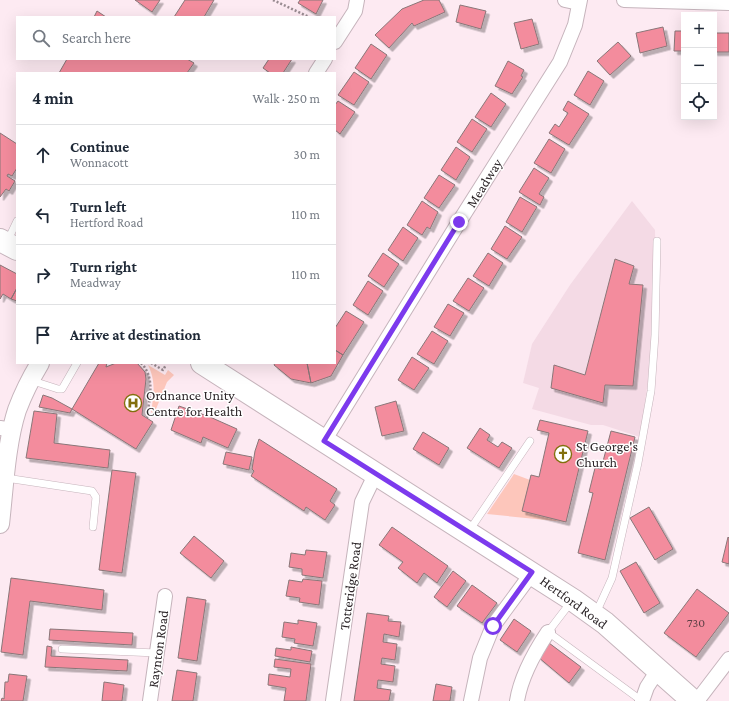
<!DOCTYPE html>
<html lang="en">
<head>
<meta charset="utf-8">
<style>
  :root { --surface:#fff; --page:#f2f2f3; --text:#1f2937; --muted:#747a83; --line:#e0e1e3 }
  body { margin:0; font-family:"Crimson Pro",serif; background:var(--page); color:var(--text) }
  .controls { position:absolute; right:12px; top:12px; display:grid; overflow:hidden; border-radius:0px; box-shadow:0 4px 16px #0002 }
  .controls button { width:36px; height:36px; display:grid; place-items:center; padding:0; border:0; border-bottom:1px solid var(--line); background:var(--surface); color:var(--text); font:20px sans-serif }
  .stop { position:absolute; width:12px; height:12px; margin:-9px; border:3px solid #7c3aed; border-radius:50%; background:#fff }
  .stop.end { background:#7c3aed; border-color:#fff; box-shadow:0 1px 4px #0008 }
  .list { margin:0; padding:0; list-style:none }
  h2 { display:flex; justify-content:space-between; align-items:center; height:52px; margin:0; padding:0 16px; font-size:17px }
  h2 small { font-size:13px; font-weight:400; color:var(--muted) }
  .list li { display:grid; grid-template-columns:26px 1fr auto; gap:12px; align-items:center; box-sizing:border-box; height:60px; padding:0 16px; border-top:1px solid var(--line) }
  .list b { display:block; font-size:15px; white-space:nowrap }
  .list p { margin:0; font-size:13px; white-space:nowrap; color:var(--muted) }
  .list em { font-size:13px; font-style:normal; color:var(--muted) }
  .icon { flex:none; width:22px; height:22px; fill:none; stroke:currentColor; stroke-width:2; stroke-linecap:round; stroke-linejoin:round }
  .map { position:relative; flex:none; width:729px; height:701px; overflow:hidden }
  .search { position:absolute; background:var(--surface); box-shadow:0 4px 16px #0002; left:16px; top:16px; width:320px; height:44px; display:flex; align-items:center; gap:10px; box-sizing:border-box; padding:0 14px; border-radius:0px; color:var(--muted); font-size:15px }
  .panel { position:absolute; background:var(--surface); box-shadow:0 4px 16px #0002; left:16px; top:72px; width:320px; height:292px; border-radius:0px }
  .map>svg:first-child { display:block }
  .built { fill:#f4dae5 }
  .green { fill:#fdc6bb }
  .building { fill:#f38c9d; stroke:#897678; filter:url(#shadow) }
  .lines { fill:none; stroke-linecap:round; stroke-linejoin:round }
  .service-casing { stroke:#c6b4bc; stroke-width:8 }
  .minor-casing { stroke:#c6b4bc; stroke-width:16 }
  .tertiary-casing { stroke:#c6b4bc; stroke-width:20 }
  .primary-casing { stroke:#c6b4bc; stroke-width:24 }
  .path { stroke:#998b91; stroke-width:2.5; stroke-dasharray:2 2; stroke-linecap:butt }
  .service { stroke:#fff; stroke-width:7 }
  .minor { stroke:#fff; stroke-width:14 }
  .tertiary { stroke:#fff; stroke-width:18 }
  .primary { stroke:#fff; stroke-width:22 }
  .route { stroke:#7c3aed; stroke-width:5 }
  .labels { text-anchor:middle; stroke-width:3; stroke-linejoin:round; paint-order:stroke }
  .number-label { font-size:12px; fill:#5e4046 }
  .street-label { font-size:14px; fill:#2d2629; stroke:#fff }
  .poi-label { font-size:14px; fill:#2d2629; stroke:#fff; text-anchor:start }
</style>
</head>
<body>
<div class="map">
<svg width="729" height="701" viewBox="0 0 729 701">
  <defs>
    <filter id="shadow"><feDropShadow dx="3.5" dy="3.5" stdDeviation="0" flood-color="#0004"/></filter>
  </defs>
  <rect width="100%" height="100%" fill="#fdeaf2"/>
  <path class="built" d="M632,201L655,230L657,318L640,437L603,425H591L532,409L539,388L523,383L532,344L570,285Z"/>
  <path class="green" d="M148,365L165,375L168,370L174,375L167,382L154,414L151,412C154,395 156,381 148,365Z
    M514,474L530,480L522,511L566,522L487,514Z"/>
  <path class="building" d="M135,0H160L152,12Z
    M185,0H214L204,17H174Z
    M300,0H323L316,14L298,3Z
    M424,0H439L445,12L414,26L412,23L389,48L375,35L402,9Z
    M460,5L486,11L481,29L456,22Z
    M97,11L106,17H94Z
    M532,19L539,44L521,49L514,23Z
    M663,27L667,46L640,53L636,33Z
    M675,31H684V51H674Z
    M714,33H729V52H714Z
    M618,42L631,56L610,75L597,61Z
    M371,44L387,55L371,79L355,68Z
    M67,59H187L194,63L187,73H59Z
    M269,59H292L283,73H270L263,68Z
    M508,61L524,70L521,76L523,77L512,94L495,86Z
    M588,71L604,81L590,105L574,95Z
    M354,72L369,82L354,105L338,95Z
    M491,93L506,104L491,127L475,117Z
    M338,101L355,112L340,134L335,130V105Z
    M568,101L589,114L569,145L549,133L555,124L559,127L568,113L563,110Z
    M472,119L487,129L472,152L457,142Z
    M0,133L17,144V168L12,176L8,174L7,176L15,181L9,191L6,189L0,197Z
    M549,139L565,149L551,173L534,163Z
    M456,147L470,157L456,180L441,170Z
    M534,168L549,178L539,194L544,197L540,205L519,192Z
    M439,175L455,185L439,208L424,198Z
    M520,197L537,207L522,232L506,222Z
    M422,201L438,212L430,229L427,227L422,235L407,225Z
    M505,226L522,237L507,259L491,249Z
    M403,227L418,238L403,261L388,250Z
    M383,253L399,264L384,287L368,276Z
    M488,253L503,263L489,286L473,276Z
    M615,259L634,266L629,284L643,285L633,386L605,385L603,403L551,388L554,365L585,375Z
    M0,265L17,274V288L11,299L3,294L0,299Z
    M468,278L484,288L469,311L453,301Z
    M368,281L383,291L368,315L353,305Z
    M17,288V301L11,299Z
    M448,304L464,313L450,336L434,327Z
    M346,311L364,322L343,355L335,350V328Z
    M432,331L448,341L434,364L417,354Z
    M335,350L343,355L331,376L311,383L307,363H335Z
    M412,357L429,368L414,390L398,380Z
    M99,363H107L106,367L116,363H137L145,372L146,379L142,415L153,422L136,449L72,409Z
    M275,363H307L311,383L291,379L274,365Z
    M43,395L52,398L72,409L70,413L39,407Z
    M396,401L404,431L382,436L375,407Z
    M179,406L210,417L237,429L228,448L203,437L201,443L171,430Z
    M34,411L57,414L54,443L110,450L108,468L26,458Z
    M540,420L588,431L566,522L522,511L531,475L539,477L549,433L537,430Z
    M480,428L490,435L487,440L498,447L502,442L512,448L499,468L467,448Z
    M611,431L635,437L605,560L578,553L593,493L589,492L595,468L601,469Z
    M423,432L449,448L439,465L413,449Z
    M259,439L337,489L330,501L335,505L325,520L306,507L304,511L251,476L254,471L252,469L255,451Z
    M226,452L252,457L249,470L223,464Z
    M112,470L136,473L122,573L99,570Z
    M649,507L673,549L655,560L630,518Z
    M392,527L448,566L437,583L424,573L417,583L398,568L403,562L379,545Z
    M194,536L224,561L211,578L180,553Z
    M728,537L729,538V564L722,562Z
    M306,550L327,552L323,578L302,575V569L289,567L291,553L305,555Z
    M636,562L660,603L644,613L620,571Z
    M453,571L466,581L447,607L434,597Z
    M11,578L104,590L102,610L30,601L23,655L1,652Z
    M303,579L322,581L319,605L299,602L300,598L286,596L289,580L302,582Z
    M472,585L497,603L482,623L457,606Z
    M697,589L729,613L696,657L664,633Z
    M187,597L206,600L197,661L178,658Z
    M367,613L389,616L388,621L401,622L399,637L384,634L383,642L397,644L395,660L382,658L381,664L395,666L393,682L378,680L377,688L391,690L389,701H354Z
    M514,619L531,631L517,652L500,640Z
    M298,620L317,623L313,646L294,643L295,639L282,637L284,622L298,624Z
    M50,629L133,633L132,645L49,640Z
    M549,643L581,667L569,683L538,657Z
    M47,646L52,647L51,656L128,660L127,671L45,667Z
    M291,647L312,651L310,662L275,656L276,648L291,650Z
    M275,659L311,664L306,701H284L286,688L268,685L269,674L290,677L291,669L274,667Z
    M177,670L197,673L193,701H172Z
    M9,674L27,676L23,701H1L2,698L4,699L5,682H8Z
    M104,682L124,685L122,701H102Z
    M436,684L452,687L450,701H433Z"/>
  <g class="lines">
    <g class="service-casing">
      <path id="service" d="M7,242L17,221
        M30,380L58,389H62L77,363
        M6,478L92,491L96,497L93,527
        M469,531L530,441
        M571,602L548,632L642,701
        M596,613L612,578L638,463L651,391L655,335L657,241
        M62,649L157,653"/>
    </g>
    <g class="minor-casing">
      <path id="minor" d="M565,0L579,3
        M624,0L729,3
        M335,42L355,11L357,0
        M316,73L325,59
        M0,428L12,430
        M324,441L459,222L560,62L575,25L580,0
        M150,701L165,596
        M333,701L362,502L375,475
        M471,701L480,658L493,626L532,573
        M517,701C521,676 534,653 548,632
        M642,701L647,687L658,670
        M697,701L729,659"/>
    </g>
    <g class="tertiary-casing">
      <path id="tertiary" d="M0,524C4,489 6,444 17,410C23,394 31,378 40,363"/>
    </g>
    <g class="primary-casing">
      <path id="primary" d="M0,240L17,249
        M202,363L573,600L605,623L693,701"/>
    </g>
    <path class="path" d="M273,0L309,17
      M141,363C156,378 149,399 147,418
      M151,363L163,370L166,365"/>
    <use href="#service" class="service"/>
    <use href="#minor" class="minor"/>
    <use href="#tertiary" class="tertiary"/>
    <use href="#primary" class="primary"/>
  </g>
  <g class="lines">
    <path class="route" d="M459,222L324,441L532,572L493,626"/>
  </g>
  <defs>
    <g id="hospital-ring" transform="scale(0.9)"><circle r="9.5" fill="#fff" stroke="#826f0d" stroke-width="1.5"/><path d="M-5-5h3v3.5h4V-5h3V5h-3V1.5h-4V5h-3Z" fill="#826f0d"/></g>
    <g id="church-ring" transform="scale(0.9)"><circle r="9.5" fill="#fff" stroke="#826f0d" stroke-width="1.5"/><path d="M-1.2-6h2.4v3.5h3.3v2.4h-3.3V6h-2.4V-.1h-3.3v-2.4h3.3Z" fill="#826f0d"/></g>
  </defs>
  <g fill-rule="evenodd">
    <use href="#hospital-ring" x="133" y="403"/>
    <use href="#church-ring" x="563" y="454"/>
  </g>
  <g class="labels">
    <g class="number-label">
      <text x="696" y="627">730</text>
    </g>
    <g class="street-label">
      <text transform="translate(484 183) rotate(-58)" y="5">Meadway</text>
      <text transform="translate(350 586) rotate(-82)" y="5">Totteridge Road</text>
      <text transform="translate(574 602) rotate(36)" y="5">Hertford Road</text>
      <text transform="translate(158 649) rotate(-82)" y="5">Raynton Road</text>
    </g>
    <g class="poi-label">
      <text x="146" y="400">Ordnance Unity<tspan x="146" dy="16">Centre for Health</tspan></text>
      <text x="576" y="451">St George's<tspan x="576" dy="16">Church</tspan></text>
    </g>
  </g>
</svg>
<div class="controls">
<button>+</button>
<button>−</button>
<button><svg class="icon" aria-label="locate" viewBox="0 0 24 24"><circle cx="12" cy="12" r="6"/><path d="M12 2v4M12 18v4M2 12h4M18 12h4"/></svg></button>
</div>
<div class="stop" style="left:493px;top:626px"></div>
<div class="stop end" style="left:459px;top:222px"></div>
<div class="search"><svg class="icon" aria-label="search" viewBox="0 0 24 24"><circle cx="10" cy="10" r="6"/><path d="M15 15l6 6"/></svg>Search here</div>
<section class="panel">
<h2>4 min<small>Walk · 250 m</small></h2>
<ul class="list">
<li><svg class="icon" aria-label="ahead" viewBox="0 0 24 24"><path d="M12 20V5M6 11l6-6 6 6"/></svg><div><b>Continue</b><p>Wonnacott</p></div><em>30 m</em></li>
<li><svg class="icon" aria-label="left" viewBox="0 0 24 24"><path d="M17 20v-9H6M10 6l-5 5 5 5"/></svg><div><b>Turn left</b><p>Hertford Road</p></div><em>110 m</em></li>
<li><svg class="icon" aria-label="right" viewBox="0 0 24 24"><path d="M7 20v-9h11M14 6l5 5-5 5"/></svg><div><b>Turn right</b><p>Meadway</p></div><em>110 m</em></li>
<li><svg class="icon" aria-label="arrive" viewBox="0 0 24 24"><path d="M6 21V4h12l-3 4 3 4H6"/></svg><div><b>Arrive at destination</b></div></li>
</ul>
</section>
</div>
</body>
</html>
